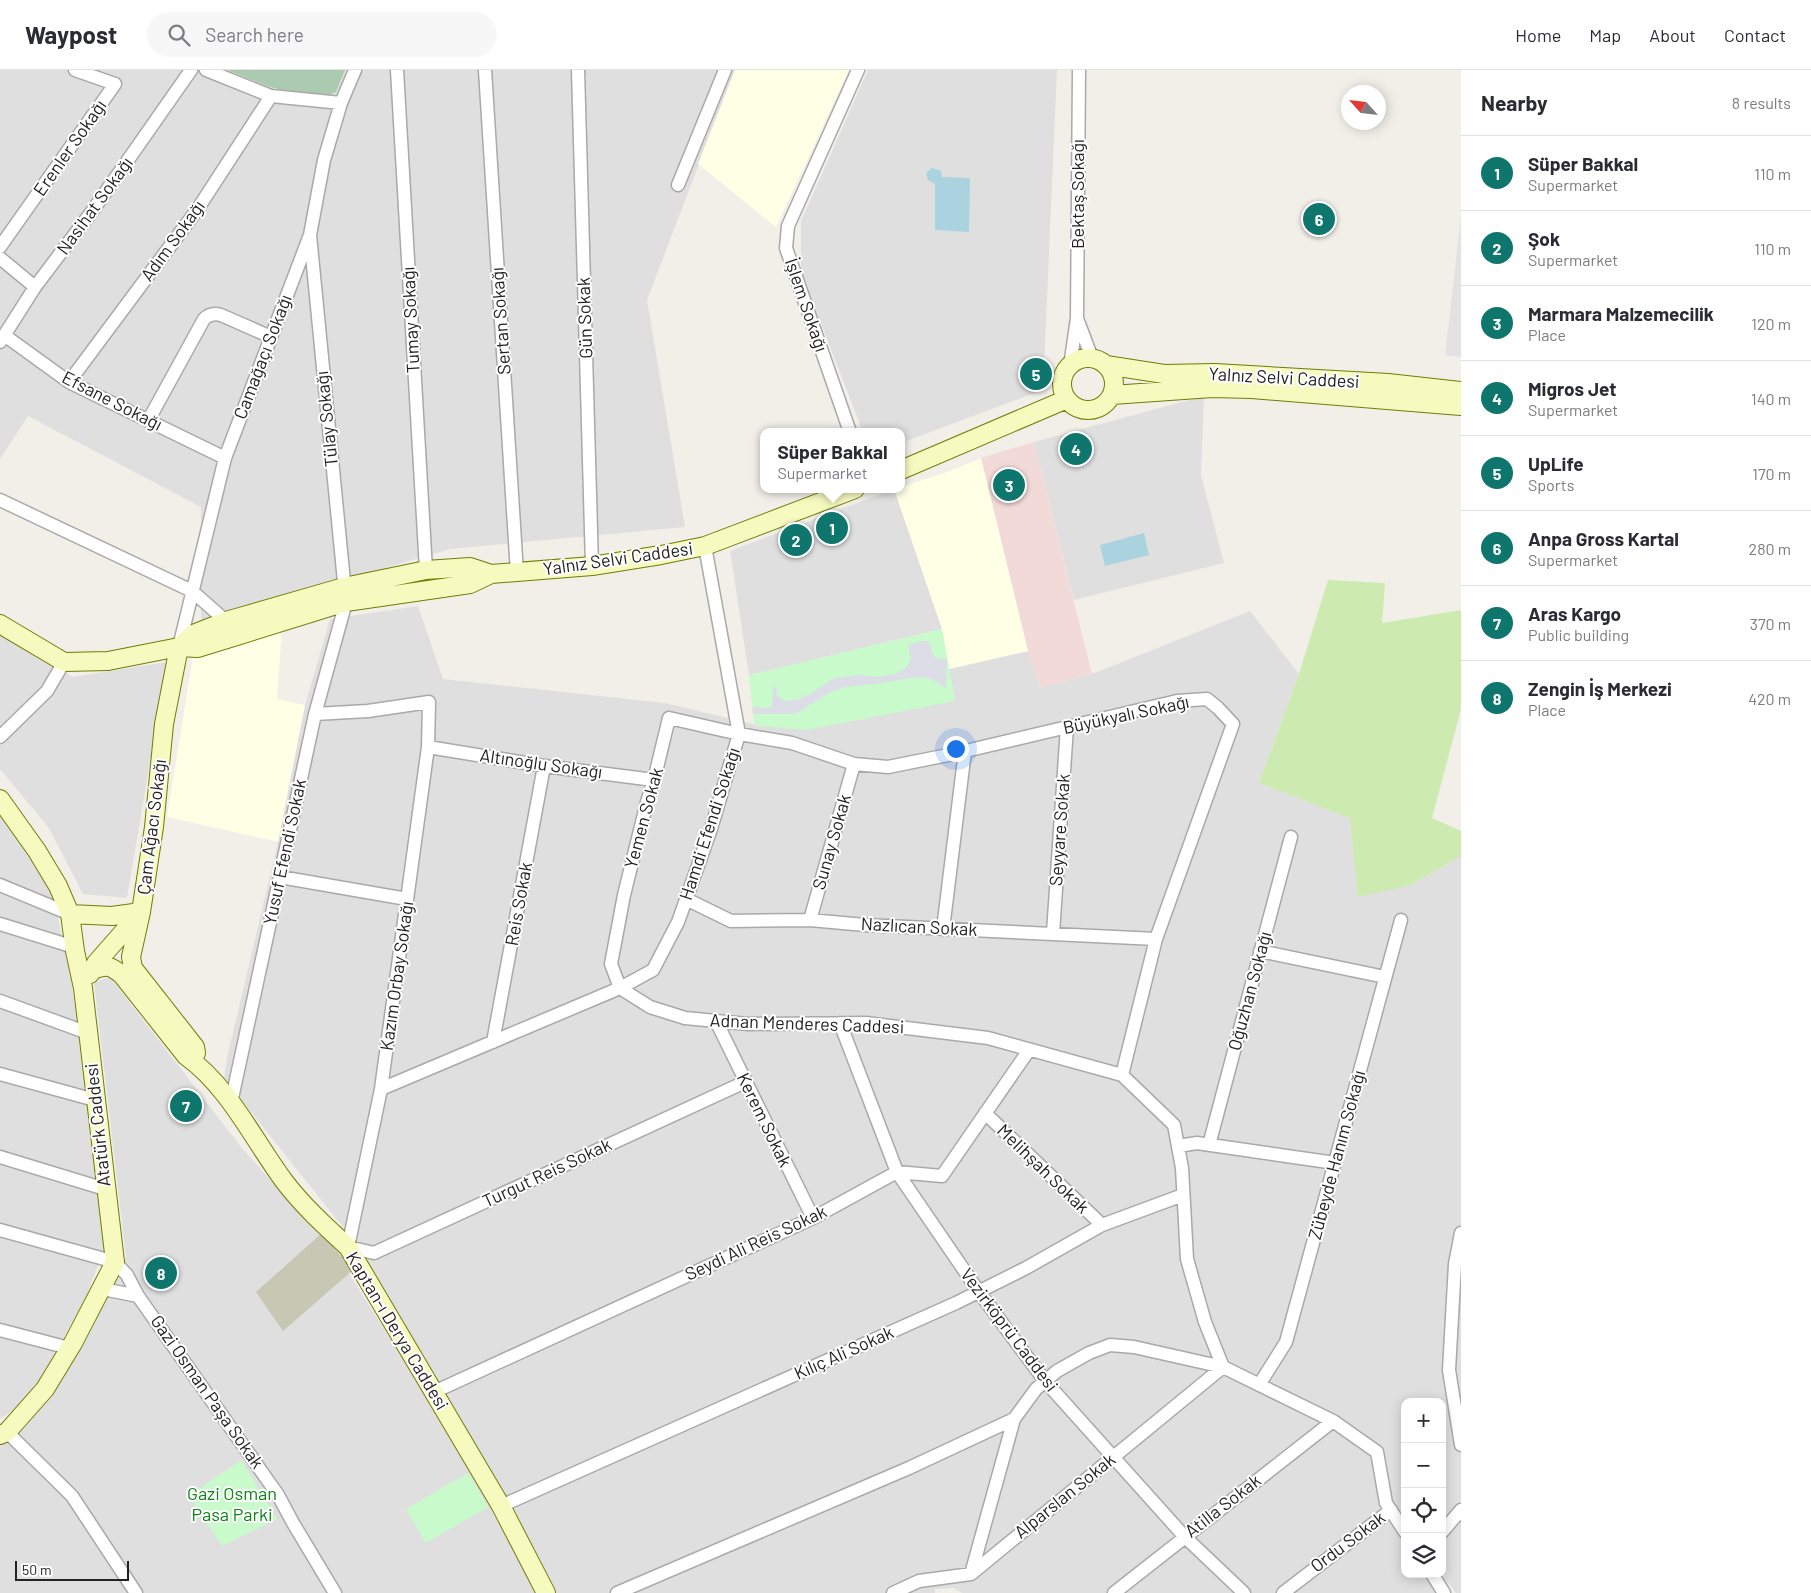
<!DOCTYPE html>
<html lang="en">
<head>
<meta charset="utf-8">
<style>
  :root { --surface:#fff; --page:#f7f7f7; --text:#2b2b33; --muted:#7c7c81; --line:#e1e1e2; --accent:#0f766e }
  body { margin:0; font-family:Barlow,sans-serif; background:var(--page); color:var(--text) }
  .controls { position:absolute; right:15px; bottom:15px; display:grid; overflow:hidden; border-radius:10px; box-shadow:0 2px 12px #0003 }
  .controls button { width:45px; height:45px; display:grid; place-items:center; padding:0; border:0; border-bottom:1px solid var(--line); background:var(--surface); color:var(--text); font:25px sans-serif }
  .compass { position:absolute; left:1341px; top:15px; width:45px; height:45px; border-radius:50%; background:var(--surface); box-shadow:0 2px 12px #0003; rotate:297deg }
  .scale { position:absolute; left:15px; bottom:12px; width:114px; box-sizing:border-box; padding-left:5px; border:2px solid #222; border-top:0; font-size:14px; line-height:18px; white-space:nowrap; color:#222; -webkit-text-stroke:4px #fff; paint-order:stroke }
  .you { position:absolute; left:955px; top:678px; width:18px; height:18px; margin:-12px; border:4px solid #fff; border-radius:50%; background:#1a73e8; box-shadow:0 0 0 8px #1a73e833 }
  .badge { display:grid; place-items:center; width:32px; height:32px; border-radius:50%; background:var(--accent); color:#fff; font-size:16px; font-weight:700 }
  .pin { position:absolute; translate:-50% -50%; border:2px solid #fff; box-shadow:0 1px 5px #0006 }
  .popup { position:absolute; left:760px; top:358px; width:145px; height:65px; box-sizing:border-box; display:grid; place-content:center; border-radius:10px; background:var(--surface); filter:drop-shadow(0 1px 4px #0005); font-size:16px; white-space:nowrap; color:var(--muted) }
  .popup b { font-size:19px; color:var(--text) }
  .popup::after { content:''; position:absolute; left:50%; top:100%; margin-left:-10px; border:10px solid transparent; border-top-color:var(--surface) }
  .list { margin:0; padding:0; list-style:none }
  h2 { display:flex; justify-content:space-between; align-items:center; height:65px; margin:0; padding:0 20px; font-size:21px }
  h2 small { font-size:16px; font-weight:400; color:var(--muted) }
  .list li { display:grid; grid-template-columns:32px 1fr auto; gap:15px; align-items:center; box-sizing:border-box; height:75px; padding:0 20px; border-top:1px solid var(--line) }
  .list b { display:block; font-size:19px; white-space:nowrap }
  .list p { margin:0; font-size:16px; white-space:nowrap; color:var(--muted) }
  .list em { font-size:16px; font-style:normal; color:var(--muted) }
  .icon { flex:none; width:28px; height:28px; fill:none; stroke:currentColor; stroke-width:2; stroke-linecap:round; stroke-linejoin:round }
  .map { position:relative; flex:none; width:1461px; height:1523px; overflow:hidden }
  header { display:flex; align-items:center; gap:30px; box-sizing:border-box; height:70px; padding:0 25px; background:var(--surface); border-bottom:1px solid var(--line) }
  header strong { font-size:24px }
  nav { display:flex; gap:28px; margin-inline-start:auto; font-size:18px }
  .search { width:350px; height:45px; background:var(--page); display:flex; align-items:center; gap:12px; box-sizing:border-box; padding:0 18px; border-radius:28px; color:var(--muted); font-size:19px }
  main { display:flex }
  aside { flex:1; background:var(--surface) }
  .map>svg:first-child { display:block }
  .residential { fill:#e0dfdf; fill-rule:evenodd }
  .commercial { fill:#f2dad9 }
  .education { fill:#ffffe5 }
  .construction { fill:#c7c7b4 }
  .grass { fill:#cdebb0 }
  .cemetery { fill:#aacbaf }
  .park { fill:#c8facc }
  .parking { fill:#e2e2e2 }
  .plaza { fill:#dddde8 }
  .water { fill:#aad3df }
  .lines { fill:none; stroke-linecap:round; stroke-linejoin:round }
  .street-casing { stroke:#a9a9a9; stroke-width:15 }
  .secondary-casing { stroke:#707d05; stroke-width:20 }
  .street { stroke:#fff; stroke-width:12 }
  .secondary { stroke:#f7fabf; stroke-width:18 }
  .labels { text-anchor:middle; stroke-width:4; stroke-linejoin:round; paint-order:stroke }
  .street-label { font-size:18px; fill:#222; stroke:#fff }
  .park-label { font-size:18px; fill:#0c8416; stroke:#fff }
</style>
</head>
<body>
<header>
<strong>Waypost</strong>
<div class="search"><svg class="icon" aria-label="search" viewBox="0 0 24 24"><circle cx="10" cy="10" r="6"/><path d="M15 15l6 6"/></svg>Search here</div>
<nav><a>Home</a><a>Map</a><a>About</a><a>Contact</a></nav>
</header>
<main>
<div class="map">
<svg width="1461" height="1523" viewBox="0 0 1461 1523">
  <rect width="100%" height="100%" fill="#f2efe9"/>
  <path class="residential" d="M0,0H227L270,17L319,29L336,22L345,0H735L647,230L685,457L450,479L201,552V437L28,346L0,389Z
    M868,0H1057L1043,320L901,373V362H863L801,202V151Z
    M1204,326L1201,405L1224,493L1074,530L1034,372Z
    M894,419L942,559L749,605L730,481Z
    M418,536L443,609L665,633L761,656L955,630L949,599L1028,581L1040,618L1092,604L1250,541L1299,604L1259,713L1351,748L1411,815L1461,786V1523H1456L1449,1514L1438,1523H962L954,1518L935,1519V1523H556L422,1283L342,1156L224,1008L228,984L278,772L305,635L330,549ZM1405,1332H1442V1504H1405Z
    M0,565L73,607L167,592L127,828L83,824L49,758L0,699Z
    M0,742L51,818L71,906L105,1177L86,1227L29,1330L0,1349Z
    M110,907L241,1077L337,1184L468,1393L537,1523H0V1375L5,1372L78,1283L126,1187L94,913Z"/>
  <path class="commercial" d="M1034,372L1092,604L1040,618L1028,581L981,388Z"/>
  <path class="education" d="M735,0H849L776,157L698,94Z
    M981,388L1028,581L949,599L942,559L894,419H901V417L950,401Z
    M282,557L277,629L305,635L278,772L167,747L193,586Z"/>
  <path class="construction" d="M322,1163L353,1200L283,1261L256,1222Z"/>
  <path class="grass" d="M1328,510L1385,513L1382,553L1461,540V639L1432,748L1461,761V786L1411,815L1358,827L1350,748L1259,713L1299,604Z"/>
  <path class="cemetery" d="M227,0H345L336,22L319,29L270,17Z"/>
  <path class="park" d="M942,559L955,631L806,660L761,656L754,654L749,605Z
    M241,1390L277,1449L222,1476L189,1426Z
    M468,1403L488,1437L426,1473L406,1439Z"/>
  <path class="parking" d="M1461,147V287L1445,285Z"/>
  <path class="plaza" d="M922,571H928L934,586L938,589H947L946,618L932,609L917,607L874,614L845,617L830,622L801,641L792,644H753L752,637L768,638L772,636L773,616L777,618L776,623L780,628L787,631L796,630L810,624L834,608L859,605L881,607L895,604L904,599L911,591L908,575Z"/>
  <path class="water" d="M933,98L941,101L942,107L970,108L969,162L935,160V114L928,110L926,104L930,99Z
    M1144,463L1149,485L1105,496L1100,475Z"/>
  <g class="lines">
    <g class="street-casing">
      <path id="street" d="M206,0L271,26L341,33
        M397,0L426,500
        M485,0L517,503
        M578,0L592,496
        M678,115L725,0
        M0,177L115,14L75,0
        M0,188L35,217
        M1078,251L1092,288
        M4,265L69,312L225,388
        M0,272L35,217L93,140L191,0
        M1070,296L1077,248L1079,0
        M69,312L197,140L271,26
        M148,351L204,249C209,244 214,243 221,245L271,267
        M850,362L786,178L788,156L858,0
        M0,430L192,521L226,551
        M179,577L225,388L310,165L324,90L341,33L355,0
        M315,644L368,641L429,632L428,677L381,1019L348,1177L374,1183L745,1012
        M0,667L47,621L64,592
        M428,677L544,696L654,710
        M280,807L407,829
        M0,815L70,844
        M686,829L731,851L810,850L865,855L1156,869
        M810,850L854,694
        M0,854L74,877
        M943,859L965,681
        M1053,863L1067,657
        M1260,881L1385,907
        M620,918L611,894L624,825L647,732L654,710L669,648L739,664L792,673L854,694L888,697L953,684L1177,631L1207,629L1218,638L1233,654L1156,869L1122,1005
        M620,918L650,937L685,948L748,954L866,953L988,968L1122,1005L1174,1055L1182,1098L1187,1189L1205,1252L1223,1297L1333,1351L1377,1382L1386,1433L1405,1462
        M0,931L88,963
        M716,951L813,1148
        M840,953L897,1102L979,1222L1045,1311L1184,1466L1244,1523
        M493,972L544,696
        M0,1004L95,1030
        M381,1019L620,918L653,900L678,852L711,759L739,664L705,476
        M231,1033L315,644L346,532L310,165
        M985,1043L1102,1155
        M1209,1075L1291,767
        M1178,1076L1197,1073L1335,1093
        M0,1087L105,1119
        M0,1160L115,1192L127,1205L138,1226L278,1425L293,1453L335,1523
        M1461,1163L1455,1194L1449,1300L1461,1375
        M99,1222L108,1220L138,1226
        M0,1260L69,1278
        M1259,1315L1286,1272L1401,850
        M434,1322L813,1148L897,1102L942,1106L1029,980
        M7,1362L72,1426L136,1523
        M501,1436L956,1233L1026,1198L1102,1155L1183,1125
        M1442,1462L1461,1440
        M971,1504L1014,1349
        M1432,1504L1444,1523
        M617,1523L909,1398L1014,1349L1036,1319L1057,1301L1089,1283L1110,1275L1134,1277L1223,1297
        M893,1523L919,1511L971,1504L1223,1297
        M1114,1523L1333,1351
        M1283,1523L1391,1440"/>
    </g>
    <g class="secondary-casing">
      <path id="secondary" d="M1062 314a26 26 0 1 1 52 0a26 26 0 1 1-52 0Z
        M1106,295L1164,304L1215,303L1388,313L1461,321
        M1112,325L1212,318L1252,319L1461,336
        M901,400L1067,329
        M0,554L64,592L108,591L179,577L198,578L346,532L470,514L491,504
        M179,577L193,564L226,551L344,517L426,500L470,497L491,504L592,496L661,485L705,476L855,419
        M179,577L164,654L154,757L141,842L131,887L133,898L195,977L196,983
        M0,729L37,781L58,816L70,844L75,881L83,918L115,1192L73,1273L45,1319L7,1362L0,1365
        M70,844L112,846L141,842
        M92,900C107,895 110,895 122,905L186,986C229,1017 253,1069 284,1111C303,1136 325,1156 348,1177L501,1436L546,1523
        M90,904L96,893L140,843"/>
    </g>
    <use href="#street" class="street"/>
    <use href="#secondary" class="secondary"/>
  </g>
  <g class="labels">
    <g class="street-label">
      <text transform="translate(70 78) rotate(-55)" y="6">Erenler Sokağı</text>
      <text transform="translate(1078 124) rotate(-90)" y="6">Bektaş Sokağı</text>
      <text transform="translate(95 136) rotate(-54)" y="6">Nasihat Sokağı</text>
      <text transform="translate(173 171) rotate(-54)" y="6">Adım Sokağı</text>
      <text transform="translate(806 235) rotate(71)" y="6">İşlem Sokağı</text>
      <text transform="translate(585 248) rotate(-92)" y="6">Gün Sokak</text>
      <text transform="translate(411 250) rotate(-93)" y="6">Tumay Sokağı</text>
      <text transform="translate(501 251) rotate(-94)" y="6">Sertan Sokağı</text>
      <text transform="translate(263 287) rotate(-69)" y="6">Camağaçı Sokağı</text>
      <text transform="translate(1284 308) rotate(3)" y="6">Yalnız Selvi Caddesi</text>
      <text transform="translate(112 331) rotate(27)" y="6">Efsane Sokağı</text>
      <text transform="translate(327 349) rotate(-96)" y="6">Tülay Sokağı</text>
      <text transform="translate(618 489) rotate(-8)" y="6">Yalnız Selvi Caddesi</text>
      <text transform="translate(1126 645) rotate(-12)" y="6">Büyükyalı Sokağı</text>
      <text transform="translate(541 694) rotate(8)" y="6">Altınoğlu Sokağı</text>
      <text transform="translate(644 748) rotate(-75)" y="6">Yemen Sokak</text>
      <text transform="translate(710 754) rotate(-72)" y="6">Hamdi Efendi Sokağı</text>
      <text transform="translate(152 757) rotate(-83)" y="6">Çam Ağacı Sokağı</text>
      <text transform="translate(1060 760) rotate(-86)" y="6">Seyyare Sokak</text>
      <text transform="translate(832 772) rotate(-74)" y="6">Sunay Sokak</text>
      <text transform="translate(285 782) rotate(-78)" y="6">Yusuf Efendi Sokak</text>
      <text transform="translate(519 834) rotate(-80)" y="6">Reis Sokak</text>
      <text transform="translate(919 857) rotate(3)" y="6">Nazlıcan Sokak</text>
      <text transform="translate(397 906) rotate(-82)" y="6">Kazım Orbay Sokağı</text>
      <text transform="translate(1250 921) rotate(-75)" y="6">Oğuzhan Sokağı</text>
      <text transform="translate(807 954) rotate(2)" y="6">Adnan Menderes Caddesi</text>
      <text transform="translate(764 1050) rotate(64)" y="6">Kerem Sokak</text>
      <text transform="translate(98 1055) rotate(-96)" y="6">Atatürk Caddesi</text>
      <text transform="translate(1337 1085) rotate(-75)" y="6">Zübeyde Hanım Sokağı</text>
      <text transform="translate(1043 1099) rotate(44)" y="6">Melihşah Sokak</text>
      <text transform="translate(547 1103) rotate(-25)" y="6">Turgut Reis Sokak</text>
      <text transform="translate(756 1173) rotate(-25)" y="6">Seydi Ali Reis Sokak</text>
      <text transform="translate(1009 1260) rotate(53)" y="6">Vezirköprü Caddesi</text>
      <text transform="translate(397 1261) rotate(59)" y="6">Kaptan-ı Derya Caddesi</text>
      <text transform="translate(844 1283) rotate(-24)" y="6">Kılıç Ali Sokak</text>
      <text transform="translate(207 1322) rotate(55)" y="6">Gazi Osman Paşa Sokak</text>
      <text transform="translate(1065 1426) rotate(-39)" y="6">Alparslan Sokak</text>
      <text transform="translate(1223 1436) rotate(-38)" y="6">Atilla Sokak</text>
      <text transform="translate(1348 1472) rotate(-37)" y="6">Ordu Sokak</text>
    </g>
    <g class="park-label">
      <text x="232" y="1430">Gazi Osman<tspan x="232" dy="21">Pasa Parki</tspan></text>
    </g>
  </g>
</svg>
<div class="controls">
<button>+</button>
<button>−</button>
<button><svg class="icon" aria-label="locate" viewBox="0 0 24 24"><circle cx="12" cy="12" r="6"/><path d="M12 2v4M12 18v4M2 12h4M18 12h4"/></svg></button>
<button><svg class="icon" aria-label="layers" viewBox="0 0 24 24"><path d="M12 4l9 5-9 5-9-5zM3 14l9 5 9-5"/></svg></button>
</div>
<svg class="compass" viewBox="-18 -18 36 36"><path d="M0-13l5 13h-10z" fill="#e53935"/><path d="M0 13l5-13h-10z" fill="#7c7c81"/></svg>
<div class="scale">50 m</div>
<div class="you"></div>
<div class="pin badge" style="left:832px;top:458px">1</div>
<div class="popup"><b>Süper Bakkal</b>Supermarket</div>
<div class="pin badge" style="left:796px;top:470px">2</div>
<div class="pin badge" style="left:1009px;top:415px">3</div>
<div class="pin badge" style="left:1076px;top:379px">4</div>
<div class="pin badge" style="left:1036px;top:304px">5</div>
<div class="pin badge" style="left:1319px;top:149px">6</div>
<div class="pin badge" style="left:186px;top:1036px">7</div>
<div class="pin badge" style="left:161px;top:1203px">8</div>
</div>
<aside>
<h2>Nearby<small>8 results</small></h2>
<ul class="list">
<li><span class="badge">1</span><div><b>Süper Bakkal</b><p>Supermarket</p></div><em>110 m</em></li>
<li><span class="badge">2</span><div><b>Şok</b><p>Supermarket</p></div><em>110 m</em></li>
<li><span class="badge">3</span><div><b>Marmara Malzemecilik</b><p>Place</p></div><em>120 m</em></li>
<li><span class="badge">4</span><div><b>Migros Jet</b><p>Supermarket</p></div><em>140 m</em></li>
<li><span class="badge">5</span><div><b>UpLife</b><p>Sports</p></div><em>170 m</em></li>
<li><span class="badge">6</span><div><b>Anpa Gross Kartal</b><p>Supermarket</p></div><em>280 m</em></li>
<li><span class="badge">7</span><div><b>Aras Kargo</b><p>Public building</p></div><em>370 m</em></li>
<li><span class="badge">8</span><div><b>Zengin İş Merkezi</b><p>Place</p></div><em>420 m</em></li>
</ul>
</aside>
</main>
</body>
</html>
